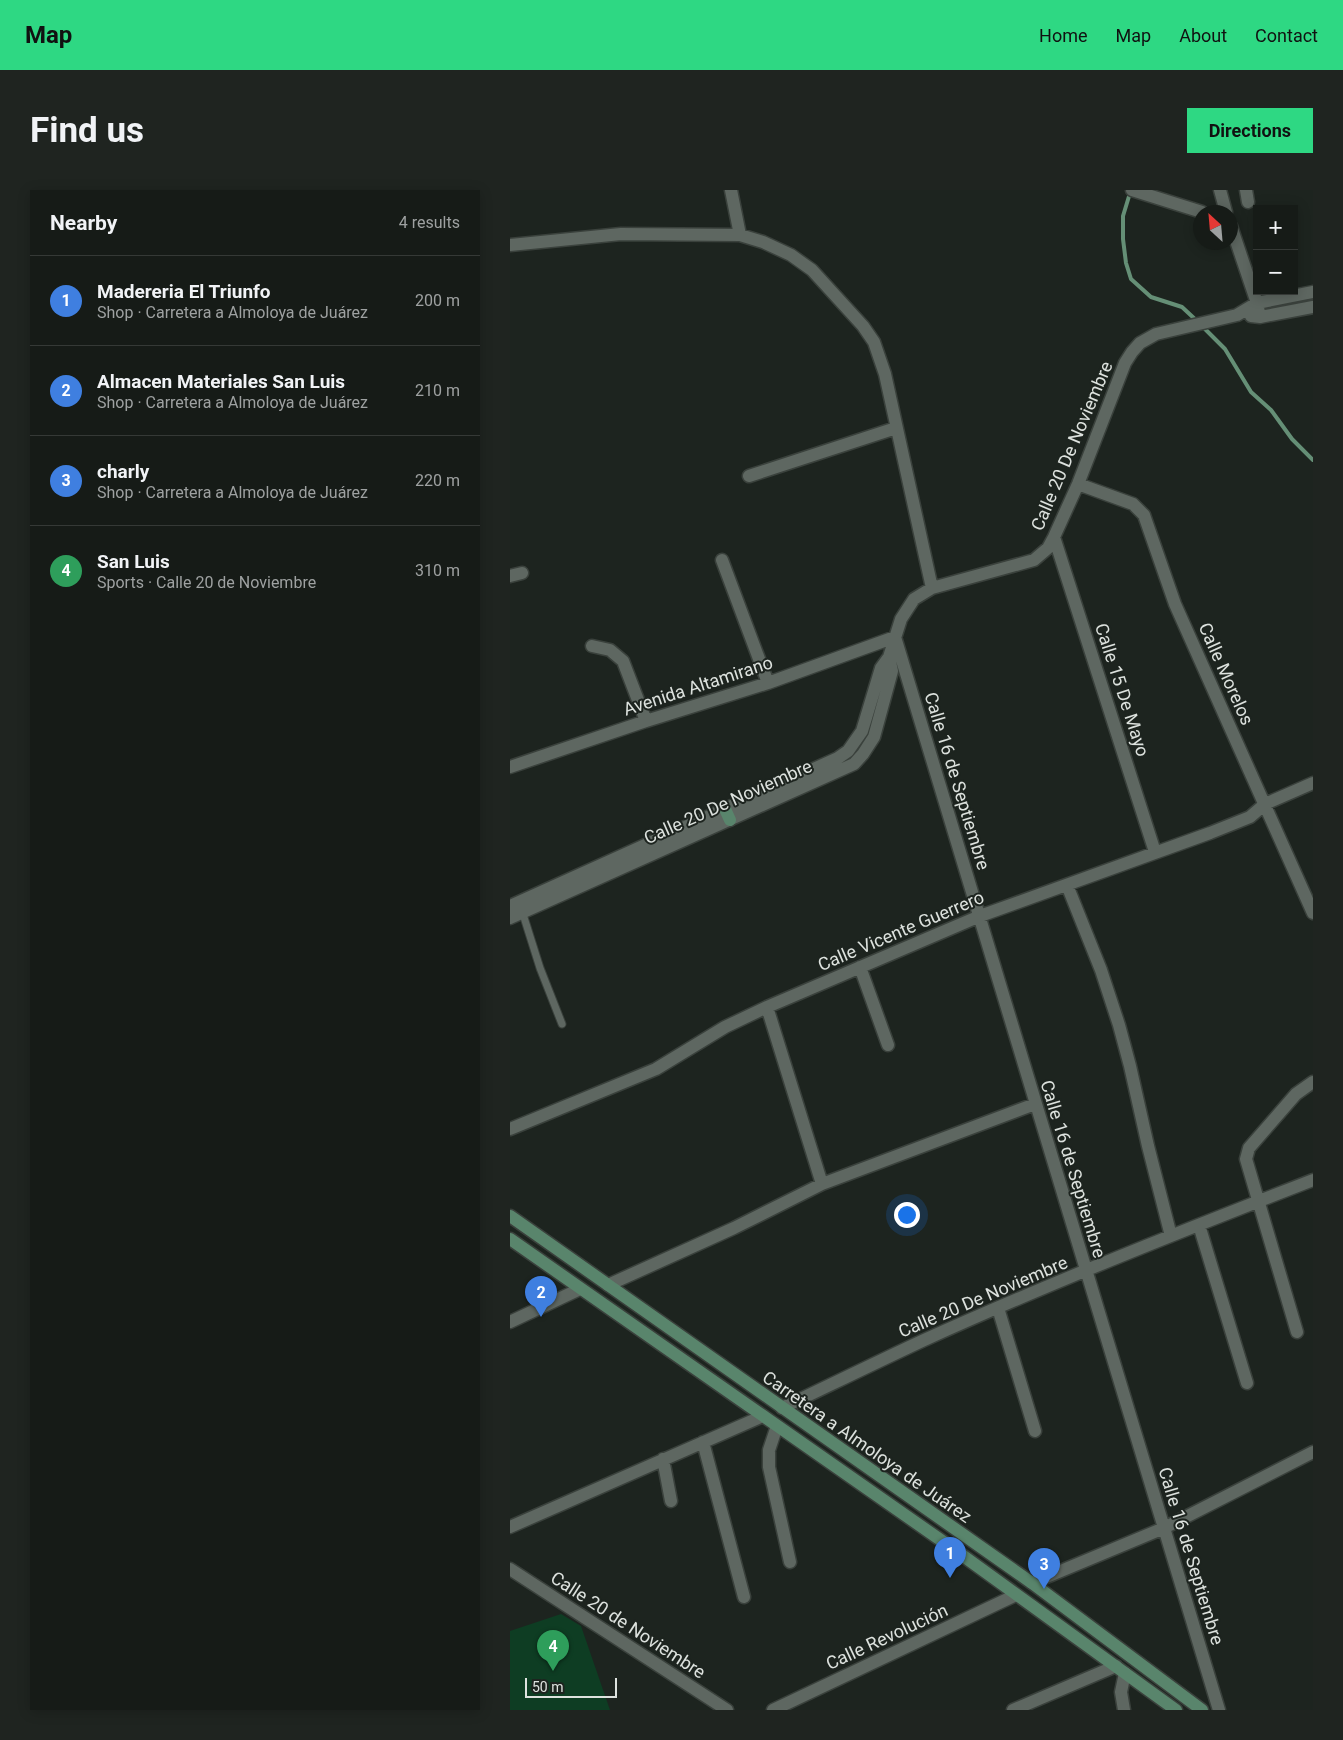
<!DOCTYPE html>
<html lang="en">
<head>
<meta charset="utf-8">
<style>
  :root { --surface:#161b17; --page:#1f2420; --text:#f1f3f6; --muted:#9ea1a1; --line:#353936; --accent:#2ed883 }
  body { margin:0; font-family:Roboto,sans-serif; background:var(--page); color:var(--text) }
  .controls { position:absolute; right:15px; top:15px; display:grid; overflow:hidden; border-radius:0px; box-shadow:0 2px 12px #0003 }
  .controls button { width:45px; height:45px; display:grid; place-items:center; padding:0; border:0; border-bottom:1px solid var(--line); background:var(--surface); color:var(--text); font:25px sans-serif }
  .compass { position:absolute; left:683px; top:15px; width:45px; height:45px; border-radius:50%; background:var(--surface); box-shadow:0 2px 12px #0003; rotate:334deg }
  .scale { position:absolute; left:15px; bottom:12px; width:92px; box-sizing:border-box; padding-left:5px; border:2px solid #dde2de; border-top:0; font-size:14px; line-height:18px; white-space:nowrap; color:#dde2de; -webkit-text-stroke:4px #1d241f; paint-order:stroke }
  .you { position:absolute; left:396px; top:1024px; width:18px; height:18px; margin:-12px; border:4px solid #fff; border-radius:50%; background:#1a73e8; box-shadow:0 0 0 8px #1a73e833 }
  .badge { display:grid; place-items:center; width:32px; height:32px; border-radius:50%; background:var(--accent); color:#fff; font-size:16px; font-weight:700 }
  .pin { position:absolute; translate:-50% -41px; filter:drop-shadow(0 1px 2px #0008) }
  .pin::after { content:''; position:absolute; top:26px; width:18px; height:15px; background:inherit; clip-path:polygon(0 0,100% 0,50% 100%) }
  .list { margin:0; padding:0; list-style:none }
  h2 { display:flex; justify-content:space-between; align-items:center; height:65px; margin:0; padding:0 20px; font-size:21px }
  h2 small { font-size:16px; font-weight:400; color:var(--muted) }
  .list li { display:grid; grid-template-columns:32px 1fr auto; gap:15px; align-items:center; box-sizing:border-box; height:90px; padding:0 20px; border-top:1px solid var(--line) }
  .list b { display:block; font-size:19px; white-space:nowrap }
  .list p { margin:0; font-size:16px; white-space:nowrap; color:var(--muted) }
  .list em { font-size:16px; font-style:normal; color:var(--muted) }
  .map { position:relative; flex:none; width:803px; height:1520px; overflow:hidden; border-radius:0px }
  header { display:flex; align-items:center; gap:30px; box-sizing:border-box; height:70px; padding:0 25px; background:var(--accent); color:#111 }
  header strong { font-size:24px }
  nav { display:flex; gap:28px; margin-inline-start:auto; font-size:18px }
  .intro { display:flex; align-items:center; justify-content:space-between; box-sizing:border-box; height:120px; padding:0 30px }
  h1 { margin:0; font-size:35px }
  .button { padding:12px 22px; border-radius:0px; background:var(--accent); color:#111; font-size:18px; font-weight:700 }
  main { display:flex; gap:30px; padding:0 30px }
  aside { flex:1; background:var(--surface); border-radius:0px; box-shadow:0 2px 12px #0003 }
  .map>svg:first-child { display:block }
  .pitch { fill:#0e3d23 }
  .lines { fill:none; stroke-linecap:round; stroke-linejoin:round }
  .stream { stroke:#658f76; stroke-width:4 }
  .lane-casing { stroke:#3a413c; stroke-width:9 }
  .street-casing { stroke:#3a413c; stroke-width:15 }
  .secondary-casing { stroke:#3a413c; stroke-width:15 }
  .lane { stroke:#5e6761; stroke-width:7 }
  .street { stroke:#5e6761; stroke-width:12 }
  .secondary { stroke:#59856c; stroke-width:12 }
  .labels { text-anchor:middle; stroke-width:4; stroke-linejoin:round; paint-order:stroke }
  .street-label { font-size:18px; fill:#dde2de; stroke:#1d241f }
</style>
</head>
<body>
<header>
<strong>Map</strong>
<nav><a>Home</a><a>Map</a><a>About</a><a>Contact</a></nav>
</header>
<div class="intro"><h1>Find us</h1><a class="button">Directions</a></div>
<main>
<aside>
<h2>Nearby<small>4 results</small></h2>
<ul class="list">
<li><span class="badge" style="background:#3f7fe0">1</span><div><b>Madereria El Triunfo</b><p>Shop · Carretera a Almoloya de Juárez</p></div><em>200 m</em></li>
<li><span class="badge" style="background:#3f7fe0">2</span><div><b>Almacen Materiales San Luis</b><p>Shop · Carretera a Almoloya de Juárez</p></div><em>210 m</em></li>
<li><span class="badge" style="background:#3f7fe0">3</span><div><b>charly</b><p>Shop · Carretera a Almoloya de Juárez</p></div><em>220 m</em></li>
<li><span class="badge" style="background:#2e9e5b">4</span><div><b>San Luis</b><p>Sports · Calle 20 de Noviembre</p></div><em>310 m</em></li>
</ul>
</aside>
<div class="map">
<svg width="803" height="1520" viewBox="0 0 803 1520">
  <rect width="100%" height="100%" fill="#1d241f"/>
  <path class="pitch" d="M51,1424L71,1436L100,1520H0V1441Z"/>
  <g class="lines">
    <path class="stream" d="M620,3L613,26V49L616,73L621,89L641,107L672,117L687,131
      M692,136L715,159L741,202L761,220L782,249L803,270"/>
    <g class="lane-casing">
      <path id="lane" d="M12,721L30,778L52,834"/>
    </g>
    <g class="street-casing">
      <path id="street" d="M221,0L230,45
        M622,0L692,22
        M710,0L716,22
        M736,0L738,12
        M721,36L747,113L750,127
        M0,55L111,44L230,45L253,52L281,65L302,80L353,136L364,152L375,184L422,398
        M741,126L750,127L803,117
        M239,286L386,238
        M568,294L623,314L634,325L665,414L803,723
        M544,347L645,662
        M212,370L258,493
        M0,386L12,383
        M82,456L100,460L113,471L136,531
        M0,577L136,531L258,493L385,447L709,1520
        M557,695L591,780L609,835L620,876L638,956L661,1046
        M0,716L328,568L338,561L352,541L371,478L379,467L391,429L404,409L422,398L524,370L538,358L544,347L568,294L615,173L622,162L630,153L646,144L727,125L747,113L803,102
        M0,728L344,574L353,564L364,547L382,481L379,467
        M350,777L378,855
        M257,817L312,994
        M0,939L146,879L215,837L257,817L470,726L700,643L740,627L755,614L803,593
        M689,1035L737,1193
        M98,1095L224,1038L312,994L525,914
        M488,1118L525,1241
        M0,1132L70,1099
        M787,1142L736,969L739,958L786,904L803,892
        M272,1218C318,1196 365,1173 412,1151C540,1093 672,1041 803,990
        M267,1236L259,1260V1277L280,1372
        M193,1252L234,1407
        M153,1269L161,1311
        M0,1337L253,1226
        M0,1379L217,1520
        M522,1393L654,1338L803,1262
        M263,1520L506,1405
        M503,1520L606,1476
        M614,1520L611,1502L615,1483"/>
    </g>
    <g class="secondary-casing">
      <path id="secondary" d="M215,619L220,630
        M0,1026L522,1393L692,1520
        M0,1049L445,1360L666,1520"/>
    </g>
    <use href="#lane" class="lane"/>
    <use href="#street" class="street"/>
    <use href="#secondary" class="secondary"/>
  </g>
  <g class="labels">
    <g class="street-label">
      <text transform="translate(562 256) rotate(-67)" y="6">Calle 20 De Noviembre</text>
      <text transform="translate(716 484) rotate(66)" y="6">Calle Morelos</text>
      <text transform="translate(188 496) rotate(-18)" y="6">Avenida Altamirano</text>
      <text transform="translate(612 500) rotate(72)" y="6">Calle 15 De Mayo</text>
      <text transform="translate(447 591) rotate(73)" y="6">Calle 16 de Septiembre</text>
      <text transform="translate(218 612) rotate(-24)" y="6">Calle 20 De Noviembre</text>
      <text transform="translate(391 741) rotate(-23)" y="6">Calle Vicente Guerrero</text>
      <text transform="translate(563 979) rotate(73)" y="6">Calle 16 de Septiembre</text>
      <text transform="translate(473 1107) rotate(-23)" y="6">Calle 20 De Noviembre</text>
      <text transform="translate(357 1257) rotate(35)" y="6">Carretera a Almoloya de Juárez</text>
      <text transform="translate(681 1366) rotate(73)" y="6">Calle 16 de Septiembre</text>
      <text transform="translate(118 1435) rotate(33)" y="6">Calle 20 de Noviembre</text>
      <text transform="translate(377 1447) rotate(-25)" y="6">Calle Revolución</text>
    </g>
  </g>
</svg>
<div class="controls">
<button>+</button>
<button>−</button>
</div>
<svg class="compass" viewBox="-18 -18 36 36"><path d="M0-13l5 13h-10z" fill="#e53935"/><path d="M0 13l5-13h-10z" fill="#9ea1a1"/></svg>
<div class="scale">50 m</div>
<div class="you"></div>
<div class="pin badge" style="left:440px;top:1388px;background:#3f7fe0">1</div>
<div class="pin badge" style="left:31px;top:1127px;background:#3f7fe0">2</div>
<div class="pin badge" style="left:534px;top:1399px;background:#3f7fe0">3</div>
<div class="pin badge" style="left:43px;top:1481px;background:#2e9e5b">4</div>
</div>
</main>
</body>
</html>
